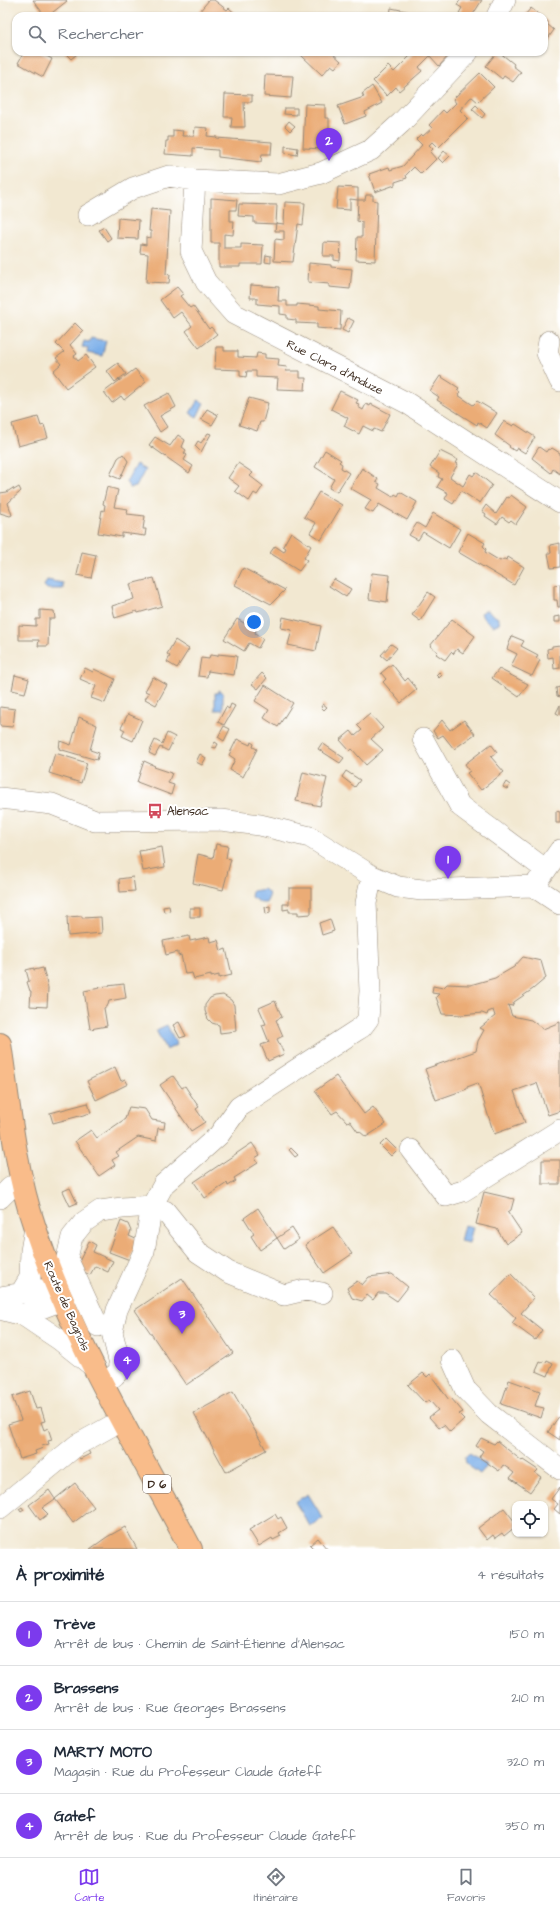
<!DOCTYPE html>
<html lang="fr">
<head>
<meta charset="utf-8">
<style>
  :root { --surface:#fff; --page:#f6f6f7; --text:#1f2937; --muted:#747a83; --line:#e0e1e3; --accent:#7c3aed }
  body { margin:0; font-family:"Architects Daughter",sans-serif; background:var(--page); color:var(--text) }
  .controls { position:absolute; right:12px; bottom:12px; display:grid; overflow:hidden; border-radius:8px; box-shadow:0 1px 3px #0004 }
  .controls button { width:36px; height:36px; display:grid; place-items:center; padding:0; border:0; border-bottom:1px solid var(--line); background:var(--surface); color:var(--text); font:20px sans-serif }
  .you { position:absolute; left:254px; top:622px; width:14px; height:14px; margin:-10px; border:3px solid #fff; border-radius:50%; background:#1a73e8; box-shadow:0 0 0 6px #1a73e833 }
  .badge { display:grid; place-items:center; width:26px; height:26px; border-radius:50%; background:var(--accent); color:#fff; font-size:13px; font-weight:700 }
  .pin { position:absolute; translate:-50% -33px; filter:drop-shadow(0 1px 2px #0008) }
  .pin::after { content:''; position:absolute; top:21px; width:14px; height:12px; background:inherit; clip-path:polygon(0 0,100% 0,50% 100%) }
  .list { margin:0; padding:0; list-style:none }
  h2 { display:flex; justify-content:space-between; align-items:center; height:52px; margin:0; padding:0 16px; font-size:17px }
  h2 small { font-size:13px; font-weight:400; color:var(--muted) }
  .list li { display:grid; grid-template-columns:26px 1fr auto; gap:12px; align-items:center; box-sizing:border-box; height:64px; padding:0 16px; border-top:1px solid var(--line) }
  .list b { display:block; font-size:15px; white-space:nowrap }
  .list p { margin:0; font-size:13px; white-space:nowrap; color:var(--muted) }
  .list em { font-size:13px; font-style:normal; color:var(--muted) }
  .icon { flex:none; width:22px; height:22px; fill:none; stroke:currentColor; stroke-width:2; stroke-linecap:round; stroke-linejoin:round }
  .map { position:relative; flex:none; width:560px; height:1549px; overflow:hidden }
  .search { position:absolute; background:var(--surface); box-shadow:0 1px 3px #0004; left:12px; right:12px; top:12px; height:44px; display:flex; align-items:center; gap:10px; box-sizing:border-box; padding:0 14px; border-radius:12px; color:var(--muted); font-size:15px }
  .sheet { height:308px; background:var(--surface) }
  nav { display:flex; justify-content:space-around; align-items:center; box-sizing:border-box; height:56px; border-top:1px solid var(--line); background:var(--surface); font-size:11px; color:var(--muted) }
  nav a { display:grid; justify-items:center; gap:2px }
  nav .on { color:var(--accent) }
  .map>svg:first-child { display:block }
  .water { fill:#7cafe9; stroke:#5c6c84 }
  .building { fill:#ebac76 }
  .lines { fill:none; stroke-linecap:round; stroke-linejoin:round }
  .minor-casing { stroke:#968978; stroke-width:22 }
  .major-casing { stroke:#968978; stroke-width:24 }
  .minor { stroke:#fff; stroke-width:21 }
  .major { stroke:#f9bc8a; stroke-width:22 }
  .labels { text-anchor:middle; stroke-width:4; stroke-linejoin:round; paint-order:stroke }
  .shield { fill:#fff; stroke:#766a62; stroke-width:1 }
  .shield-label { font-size:11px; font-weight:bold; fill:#3b2a1e }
  .street-label { font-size:12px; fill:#3b2a1e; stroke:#fff }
  .poi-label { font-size:12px; fill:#3b2a1e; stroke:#fff; text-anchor:start }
</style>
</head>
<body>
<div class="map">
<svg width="560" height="1549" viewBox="0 0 560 1549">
  <rect width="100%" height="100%" fill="#fff"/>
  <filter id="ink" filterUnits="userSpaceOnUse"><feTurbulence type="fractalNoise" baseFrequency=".025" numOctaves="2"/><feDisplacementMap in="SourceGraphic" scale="8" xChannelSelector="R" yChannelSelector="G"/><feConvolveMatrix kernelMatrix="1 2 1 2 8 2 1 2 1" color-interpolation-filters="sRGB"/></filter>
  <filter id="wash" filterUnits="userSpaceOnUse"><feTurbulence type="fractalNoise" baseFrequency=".012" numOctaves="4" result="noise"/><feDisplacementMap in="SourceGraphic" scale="16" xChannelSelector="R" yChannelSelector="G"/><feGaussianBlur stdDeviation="0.9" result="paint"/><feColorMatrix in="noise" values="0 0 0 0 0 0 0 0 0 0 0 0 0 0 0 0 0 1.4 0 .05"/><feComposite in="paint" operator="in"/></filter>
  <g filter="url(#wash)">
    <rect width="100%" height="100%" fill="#f2e8d1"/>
    <path class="water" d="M91,338L106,341L102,356L87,353L88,348L82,347L84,341L89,342Z
      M198,400L204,403L197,417L190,413Z
      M136,464L145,470L136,487L130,488L126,482Z
      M47,580L63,583V589H47L44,586Z
      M486,610L498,618L500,623L493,626L483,618L481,613Z
      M218,690L223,693V710H215V693H218Z
      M264,889L268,892L269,897L266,903H261L251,897L252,891Z
      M167,1025L177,1045L166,1050L156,1030Z
      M464,1225L473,1227L469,1243L460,1241Z
      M470,1453L485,1464L486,1467L480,1474L466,1464L465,1456Z
      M308,1494L323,1518L310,1526L295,1502Z"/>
    <g id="blocks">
      <path class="building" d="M33,0H66L67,1L48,16H45Z
        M209,0H214L227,10L229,8L238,16H204L199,12Z
        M460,0H482L472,16H464L459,13L462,8L457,5Z
        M391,8L411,12L410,16H390Z
        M531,8L541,16H524Z
        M179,12L184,16H175Z
        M544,19L548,22L547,24L554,30L546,41L544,39Z
        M24,52H39L52,59L43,77L18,63Z
        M64,52H76L77,54L71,59Z
        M304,52H331L341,61L335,68L331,65L322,75L301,55Z
        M414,52H452L439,66L430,56L419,67L422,71L406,85L399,91L396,87L387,96L373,81L388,66L394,72Z
        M497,52H499L514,64L513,66L521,72L513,82L504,76L502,79L486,66Z
        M480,73L494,87L478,102L472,97L470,98L460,110L468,118L438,148L432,142L429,145L433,149L430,152L436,159L421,174L414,167L406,175L407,178L395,182V185L375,192L369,174L389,167L390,170L403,166L422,145L416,139L421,134L423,136L432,128L429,125L443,110L446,113L456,103L453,99Z
        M265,75L293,76L291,98L264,96Z
        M372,86L382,103L365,112L366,116L345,124L338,106L364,97L362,94Z
        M225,94L252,95V102H244L245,127H231L232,117H224Z
        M305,104L325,105V118H329V127L328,137L324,136L323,149L303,148Z
        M476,105L485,114L482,118L472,109Z
        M285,108H297V115L284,114Z
        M289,121L295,126L290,131L285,126Z
        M195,127L208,128L207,136L217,137L216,138L272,142L271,154H262L261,162L218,157V150H216L193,148V156L165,154L166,141H168V137H173V130L183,131L182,136H194Z
        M285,146L298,148L297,155L285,153Z
        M444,151L450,156L443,163L438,158Z
        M338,187L358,188V200L350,199V210L336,209Z
        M366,195H373V200L377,201L375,261L356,260L357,237H362V222L357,221L358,200H365Z
        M211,198L237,200L236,210H230V221H234L233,235L224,234V248H241V244L263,245L262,264H240V267H219V243H211Z
        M285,202L305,203L303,225L298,224L293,262L274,261L275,239L284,240V231H275L276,223L284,224Z
        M239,204L277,205L276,224L254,223V217L238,216Z
        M151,209L170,211L166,274L170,275L169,283L146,282L148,254L140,253L141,244L146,245V237L151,238V231H149Z
        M118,218L139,220L138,239L117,238Z
        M104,227L111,238L107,241L99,230Z
        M324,242L341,243L340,261L334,260V256H323Z
        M266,255L271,256V263L265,262Z
        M309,263L331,265V267L352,269L350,289L329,287V284L308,282Z
        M251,285L279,287L278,301H287V306H297V304L319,306V309L341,311L340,330L317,328V324L296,323V320L287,319V315L280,314V306L257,304V298H250Z
        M177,287L183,294L180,296L190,308L193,306L209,329L211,327L217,334L199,348L186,331L192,326L181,312L173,318L160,300Z
        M348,318L354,321L348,333L342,330Z
        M75,323L83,331L70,345L77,354L74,356L78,361L86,355L95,367L66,388L53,371L61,364L56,358L64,352L56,344Z
        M216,347H224V351H238V357L256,358L257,353L265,354V358L279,359L278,366L287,367L286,371H300V378H306L305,390L277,389L278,378L256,377V371H247L246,377L240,376V370L215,369Z
        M118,363L126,374L115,382L107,371Z
        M135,369L146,382L124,400L121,396L112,403L104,392Z
        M440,376L459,388L457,390L460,392L458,395L473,405L477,401L497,413L487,428L478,422L477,425L437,400L439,397L430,391Z
        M340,391L358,400L356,403L359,404L358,407L363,410L366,404L370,406L371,404L390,414L381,432L374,429L373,431L363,426L359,434L344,426L348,418L331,409Z
        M169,393L176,407L160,416L167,427L160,432L144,406Z
        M249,398L268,403L263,422H260L257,431L239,425Z
        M207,409L218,415L212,425L201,419Z
        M38,417L41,426L44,425L48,438L18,446L12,424Z
        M504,421L513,426L515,424L535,437L525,453L517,448L515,451L509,447L510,446L495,435Z
        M208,433L211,434L201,452L195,446L198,441L201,443Z
        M178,435L185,440L182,447L186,450L184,453L187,455L184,460L193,466L189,473L149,445L155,437L170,446Z
        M539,447L546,452L548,449L550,450L552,448L560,453V474L553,469L551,473L532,458Z
        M325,450L341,460L339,462L342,464L341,468L349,473L337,492L329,488L334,479L315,467Z
        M440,451L458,460L456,463L458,464L450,477L463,486L470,474L473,476L476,472L492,485L480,503L461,491L453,504L445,499L448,493L437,487L442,479L438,477L439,473L430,467Z
        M123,454L128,461L120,479L110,475L118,458Z
        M238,463L253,473L250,476L263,486L257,495L254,493L249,501L235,491L239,486L228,478Z
        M362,468L378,479L376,482L380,484L378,488L393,497L395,494L398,496L400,492L417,502L407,520L379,504L373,513L365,509L371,500L350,488Z
        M19,487L21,491L8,503L12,515L10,516L0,513V493L7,492L13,488L14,490Z
        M107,487L118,490L114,507L128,509L127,514L145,516L143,529H146L145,536L122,533V537L98,533L102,510L104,511L105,505L103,504Z
        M319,492L342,505L321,540L310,533L316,523L304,517Z
        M511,495L527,507L516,524L511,520L509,522L502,517L497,524L485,516L486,514L482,511L486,505L496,514L507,497L509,498Z
        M433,513L460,529L449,548L423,532L418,540L409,535L417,523L425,528Z
        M291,532L311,546L304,558L307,560L299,571L270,553L275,546L284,552L286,548L283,546Z
        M468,533L485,543L483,546L486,549L485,552L500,561L504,559L507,560L508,557L524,567L514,585L458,552Z
        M560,543V567L551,568L548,553H551L550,545Z
        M82,552L96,555L91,578L77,575Z
        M243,568L285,590L271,604L235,585Z
        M372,573L390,575L387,602L369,599Z
        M154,578L162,606L138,613L137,611L115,618L112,606L134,599L130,584Z
        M334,579L351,589L346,597L329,586Z
        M560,584V607H558L557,600H554V585Z
        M428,592L435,597L420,621L412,615Z
        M40,610L54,611L55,619H49L48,646H38L39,640H19V625L36,626V619H40Z
        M560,616V622H554V617Z
        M283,617L321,626L316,651L288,645L292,630L281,628Z
        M237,619L256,630L255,633L263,639L258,648L249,643L244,651L224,639Z
        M452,619L475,636L463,653L457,649L453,654L451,652L445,660L436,654L438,652L430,646Z
        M512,636L524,641L521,646L538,655L536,658L540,660L532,676L511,666L517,654L507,649Z
        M175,640L189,649L177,668L167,662L170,656L167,654Z
        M391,644L397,648L387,660L381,655Z
        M560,645V668L554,669L553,657L548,658L547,649L552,648V646Z
        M218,654L237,656L234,675L208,671L207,677L198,676L201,658L209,659L210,655L218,656Z
        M392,664L405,681L408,678L417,689L401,703L383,682L386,679L381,673Z
        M85,668L93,672L94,669L115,679L105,703L91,698L96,686L80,679Z
        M499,669L528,684L519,697L492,678Z
        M439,672L442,675L439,678L436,675Z
        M262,673L267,678L258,689L252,684Z
        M15,675L29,679L25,693L12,690Z
        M153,677L167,685L156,705L145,699L149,693L145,691Z
        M265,685L293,703L278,727L264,718L269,710L255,701Z
        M560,687V697L557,696L556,688Z
        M231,704L235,706L224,725L218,722L226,707L229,709Z
        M323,704L327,707L324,710L321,707Z
        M560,705V715L556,713Z
        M0,707L15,709L13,727L0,726Z
        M128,714L142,720L133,741L122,736L125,730L121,728Z
        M370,714L383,728L371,739L383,750L366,765L352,749L350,751L340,740L351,731L355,736L362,730L357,725Z
        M79,717L97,725L90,750L99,753L97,760L59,749L60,741L71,745Z
        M442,720L450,730L464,720L475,734L454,749L443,735L438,738L433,731Z
        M224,726L230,729L224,741L218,737Z
        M167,733L175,737L168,751L160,747L155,756L149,753L155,740L162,744Z
        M237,739L250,745L251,742L254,744L253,747L257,749L243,777L230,770L235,759L229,755Z
        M215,742L218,744L216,748L212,747Z
        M322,743L344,758L340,763L318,749Z
        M491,744L497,752L491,757L504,772L481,790L467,773L470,771L465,764Z
        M55,753L87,763L81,783L49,773Z
        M200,754L206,758L202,765L196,762Z
        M144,761L155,766L154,767L172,773L168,783L174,785L171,795L137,782Z
        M346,771L360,780L355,787L342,777Z
        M303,772L327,778L320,806L296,801Z
        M506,782L510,785L507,789L503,787Z
        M556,811L560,812V823H556Z
        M216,844L228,846L226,858L231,859L223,890L193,883L198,854L213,858Z
        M162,847L165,867L143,871L139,851Z
        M133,877L135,891L120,892L119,879Z
        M289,888H311V914L298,915V912H289V909L283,910V904H289Z
        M169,906L170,911L164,912L163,907Z
        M270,906V913L266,914L265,907Z
        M190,908H200V917H190Z
        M82,916V918L101,917L102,933L68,936L67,917Z
        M330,919L334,931L322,935L319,923Z
        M189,936L190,941L209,937L210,942L218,940L221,951L226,949L232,975L219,978V975L211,977V975L194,979L192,973L185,974L181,955L178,956V952L166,955L163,941Z
        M523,957L541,961L546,978L533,989L514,1002L512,1006L508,1005L512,1016L531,1020L543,1029L560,1022V1111L548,1115L537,1083L514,1091L525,1123L494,1134L478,1083L467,1087V1089L436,1100L425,1069L476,1051L478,1041L484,1030L480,1028L495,1016L493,1010L488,1012L487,1015L482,1013L462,1015L442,1014L436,997L439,994L432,993L433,986L443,988L447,984L470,985L495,978L514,967Z
        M34,968V970L43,968L48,988L47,1007L30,1006L31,991H30L27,982L29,981L26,970Z
        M124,984L126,998L109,1001L108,1005L104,1008L107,1026L90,1029L84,991L100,988L99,987Z
        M223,995L231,1000L234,1005L236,1031L220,1033L219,1025L212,1023L208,1019L205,1011V1005L210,998L215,996Z
        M275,1001L282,1017L276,1020L283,1036L277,1039L284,1054L268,1061L261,1045L269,1042L262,1025L266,1024L259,1008Z
        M179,1022L186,1036L180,1038L173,1025Z
        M115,1067L121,1081L125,1079L128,1084L96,1100L87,1081Z
        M173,1076L182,1088L185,1086L196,1103L199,1107L196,1109L205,1122L191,1131L160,1085Z
        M336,1076L364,1114L373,1107L386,1124L366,1137L359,1131L358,1132L350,1121L347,1122L337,1111L332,1114L315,1091Z
        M88,1103L91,1113L53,1123L50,1113Z
        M129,1107L145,1109L152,1120L165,1122L164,1129L158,1128L156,1141L138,1137L116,1152L119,1156L112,1160L115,1165L99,1176L75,1141L91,1130L97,1138L125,1119Z
        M386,1139L397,1150L391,1156L380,1145Z
        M252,1143L260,1155L255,1158L258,1163L234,1178L236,1181L228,1186L227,1183L205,1198L194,1182Z
        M291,1148L298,1155L295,1157L289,1150Z
        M542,1160H560V1184H542Z
        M70,1188L77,1203L70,1206L63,1191Z
        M484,1192L514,1199L511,1210L508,1212L522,1233L506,1244L497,1229L476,1224Z
        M258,1208L277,1238L260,1250L251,1236L254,1234L244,1218Z
        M121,1221L128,1224L131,1231L129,1236L138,1240L130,1260L109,1252Z
        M333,1227L352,1254L324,1273L305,1245Z
        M292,1228L299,1239L284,1249L277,1238Z
        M89,1241L96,1245L93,1252L113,1261L108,1272L95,1266L90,1275L76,1268Z
        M392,1274L408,1287L397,1301L385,1293H378L373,1300L367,1295L362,1301L352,1298L347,1288L357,1281L362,1285L369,1277Z
        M511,1274L534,1298L521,1313L542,1330L535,1340L512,1323L516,1318L491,1295Z
        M182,1278L233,1353L186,1385L135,1310Z
        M547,1360L553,1363L548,1376L536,1371L540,1362L542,1363L543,1361L546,1362Z
        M423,1373L427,1377L430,1374L449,1400L451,1398L463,1412L459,1414L464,1419L450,1432L444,1425L439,1428L429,1417L438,1410L429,1400L425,1403L408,1385Z
        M509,1380L540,1391L535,1406L544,1408L541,1418L501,1404Z
        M30,1391L36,1409L41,1408L45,1421L41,1422L44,1430L48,1428L52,1440L48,1441L49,1444L42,1446L43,1448L35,1451L36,1454L20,1459L8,1424L21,1420L12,1397Z
        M233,1392L266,1450L226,1472L194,1413Z
        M560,1415V1440L548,1432Z
        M481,1438L494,1444L497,1441L522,1461L523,1460L538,1470L535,1473L541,1477L530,1492L510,1478L514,1473L509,1469L503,1465L499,1471L479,1457L483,1451L476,1446Z
        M88,1450L90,1454L80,1459L77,1455Z
        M75,1483L94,1507L73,1523L55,1499L42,1508L48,1514L40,1520L29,1505L49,1490L55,1499Z
        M560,1487V1514L554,1509L558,1504L551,1499Z
        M22,1507L24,1510L21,1512L19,1509Z
        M504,1508L515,1522V1527L504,1536L502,1533L495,1538L493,1535L487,1540L478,1528Z
        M275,1514L278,1519L281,1517L287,1528L279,1533L281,1536L273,1540L272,1538L259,1546L249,1530Z
        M125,1527L137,1549H90L107,1537Z
        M318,1538L327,1549H314L310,1545Z"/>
    </g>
  </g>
  <g filter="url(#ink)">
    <use href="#blocks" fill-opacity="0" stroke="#968978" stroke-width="1"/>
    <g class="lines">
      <g class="minor-casing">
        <path id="minor" d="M497,16L505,0
          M195,180L191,251L206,282L234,314L407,403L560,502
          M88,215L133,188L169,176L195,180L278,184L321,173L371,150L401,123L468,52
          M549,341L547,353L560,381
          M423,739L460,806L546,870
          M0,798L52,804L95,821L221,820L260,825L310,837L372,876L398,887L422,890L533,886L560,904
          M538,881L560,850
          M411,1150L446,1196L463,1191L560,1130
          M0,1198L10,1188L23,1180
          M21,1293L30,1278L31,1251L35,1228
          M0,1297L47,1289L60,1294L52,1304L23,1315
          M0,1309L23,1315L60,1340L95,1368
          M98,1326L67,1258L72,1237L84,1222L100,1211L122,1208L152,1206L165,1211L198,1252L228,1272L284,1295L305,1290L322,1293
          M452,1360L465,1389L489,1414L560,1469
          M104,1384L115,1375L121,1368L112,1332L117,1310L144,1251L152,1206L164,1184L219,1135L239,1107L354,1032L362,1027L368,1019L370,991L366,903L372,876
          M0,1508L77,1445L122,1420"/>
      </g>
      <g class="major-casing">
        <path id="major" d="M0,1044C9,1104 15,1170 35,1228C72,1341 136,1444 191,1549"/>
      </g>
      <use href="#minor" class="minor"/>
      <use href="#major" class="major"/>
    </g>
  </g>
  <defs>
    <g id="bus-bare" transform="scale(1.2)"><path d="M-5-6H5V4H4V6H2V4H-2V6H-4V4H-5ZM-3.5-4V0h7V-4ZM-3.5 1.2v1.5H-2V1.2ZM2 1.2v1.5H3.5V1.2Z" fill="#d1495b" stroke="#fff" stroke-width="2.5" paint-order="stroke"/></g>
  </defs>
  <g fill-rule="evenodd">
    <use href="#bus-bare" x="155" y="811"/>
  </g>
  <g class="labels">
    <rect class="shield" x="143" y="1475" width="28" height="18" rx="3"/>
    <g class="shield-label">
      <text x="157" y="1488">D 6</text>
    </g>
    <g class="street-label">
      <text transform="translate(335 367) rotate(27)" y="4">Rue Clara d'Anduze</text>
      <text transform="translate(67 1306) rotate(66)" y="4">Route de Bagnols</text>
    </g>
    <g class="poi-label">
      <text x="167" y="815">Alensac</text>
    </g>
  </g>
</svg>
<div class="controls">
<button><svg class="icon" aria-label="locate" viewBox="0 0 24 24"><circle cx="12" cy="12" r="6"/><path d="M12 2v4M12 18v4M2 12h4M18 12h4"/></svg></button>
</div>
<div class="you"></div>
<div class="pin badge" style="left:448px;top:879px">1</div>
<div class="pin badge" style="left:329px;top:161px">2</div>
<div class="pin badge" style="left:182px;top:1334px">3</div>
<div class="pin badge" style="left:127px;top:1380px">4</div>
<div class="search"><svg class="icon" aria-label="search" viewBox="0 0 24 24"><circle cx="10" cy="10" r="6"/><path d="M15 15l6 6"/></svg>Rechercher</div>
</div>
<section class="sheet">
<h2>À proximité<small>4 résultats</small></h2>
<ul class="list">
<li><span class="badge">1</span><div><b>Trève</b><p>Arrêt de bus · Chemin de Saint-Étienne d'Alensac</p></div><em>150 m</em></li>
<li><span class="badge">2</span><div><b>Brassens</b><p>Arrêt de bus · Rue Georges Brassens</p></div><em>210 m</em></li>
<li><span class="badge">3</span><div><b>MARTY MOTO</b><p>Magasin · Rue du Professeur Claude Gateff</p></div><em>320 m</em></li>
<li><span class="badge">4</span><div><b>Gatef</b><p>Arrêt de bus · Rue du Professeur Claude Gateff</p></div><em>350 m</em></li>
</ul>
</section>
<nav>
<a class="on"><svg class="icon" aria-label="map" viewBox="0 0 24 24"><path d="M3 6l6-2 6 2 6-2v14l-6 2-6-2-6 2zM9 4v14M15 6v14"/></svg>Carte</a>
<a><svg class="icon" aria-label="directions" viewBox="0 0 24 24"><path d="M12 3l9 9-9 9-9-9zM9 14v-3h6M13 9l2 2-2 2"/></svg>Itinéraire</a>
<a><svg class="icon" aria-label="saved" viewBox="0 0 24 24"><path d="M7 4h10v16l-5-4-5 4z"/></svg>Favoris</a>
</nav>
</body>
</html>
